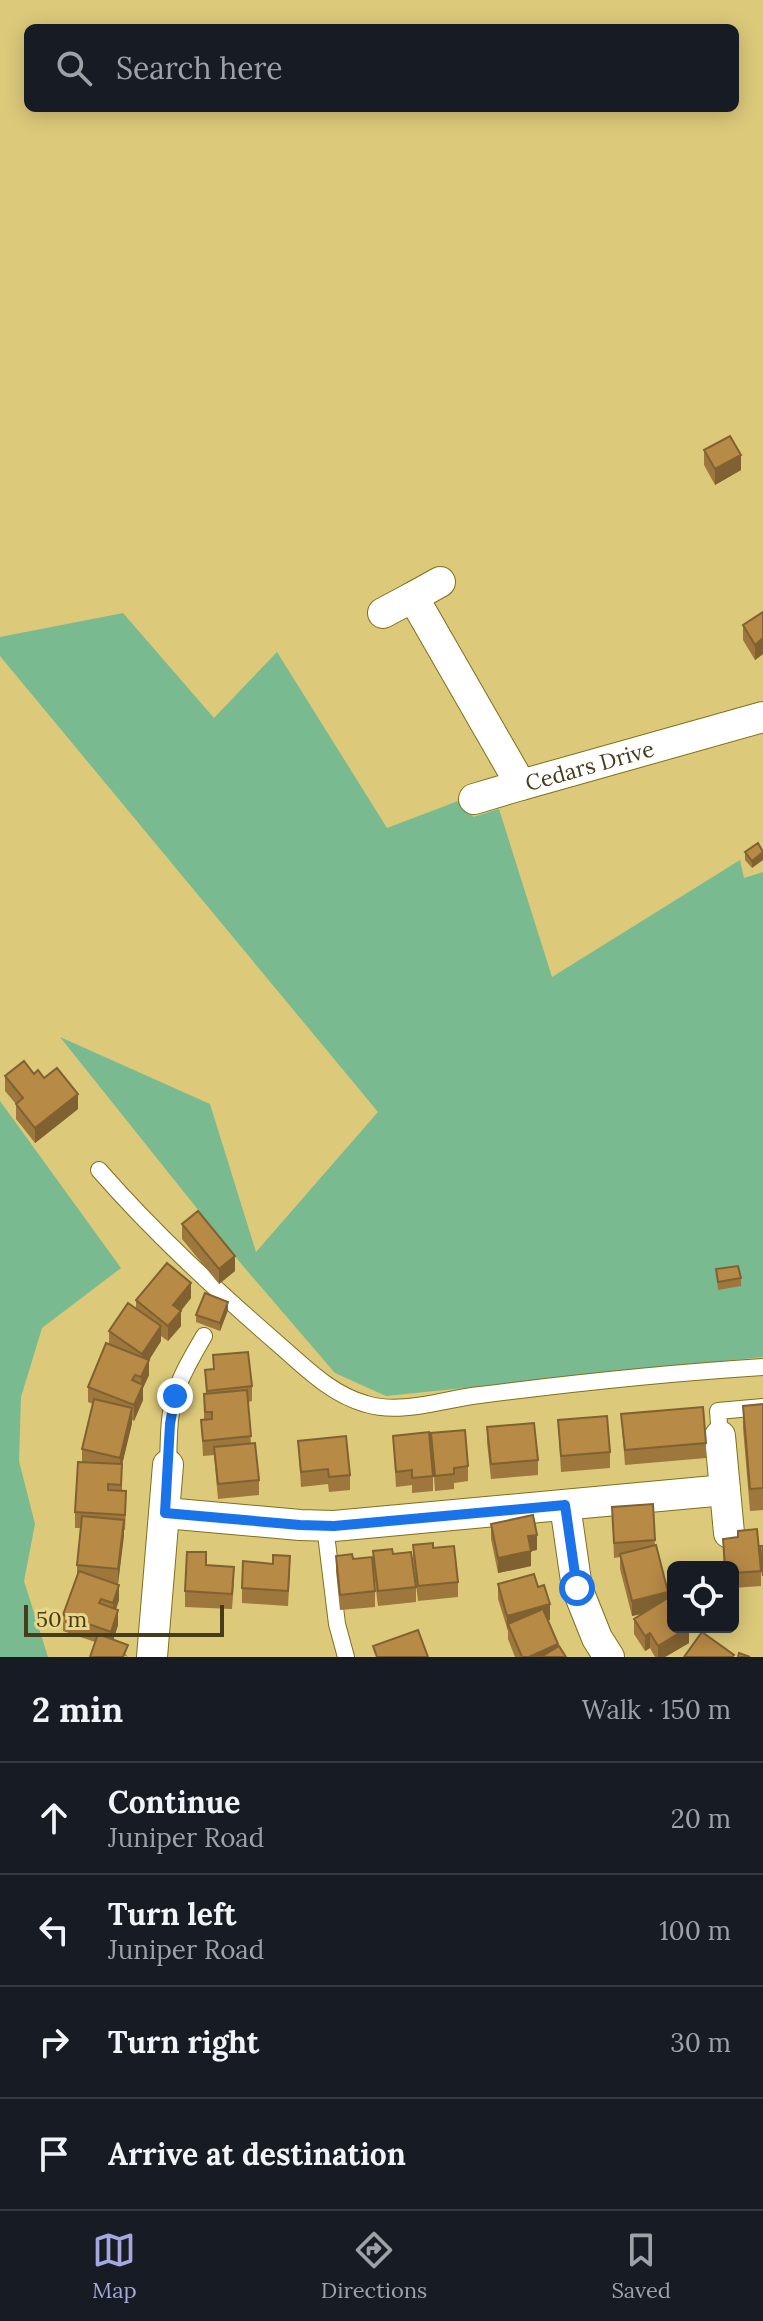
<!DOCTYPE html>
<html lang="en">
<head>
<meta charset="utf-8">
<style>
  :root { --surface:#171b24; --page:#242831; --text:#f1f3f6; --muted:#9ea1a6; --line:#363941; --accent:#a5a8df }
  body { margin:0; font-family:Lora,serif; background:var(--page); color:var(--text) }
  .controls { position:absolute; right:24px; bottom:24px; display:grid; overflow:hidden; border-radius:12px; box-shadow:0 4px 20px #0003 }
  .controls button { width:72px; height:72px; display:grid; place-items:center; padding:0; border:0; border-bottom:2px solid var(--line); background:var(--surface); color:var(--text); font:40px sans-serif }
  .scale { position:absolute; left:24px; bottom:20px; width:200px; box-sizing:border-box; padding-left:8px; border:4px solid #443c1b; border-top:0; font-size:22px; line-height:28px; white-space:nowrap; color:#443c1b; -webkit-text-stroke:6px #e9d686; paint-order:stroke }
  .stop { position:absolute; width:24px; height:24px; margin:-18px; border:6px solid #1a73e8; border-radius:50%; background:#fff }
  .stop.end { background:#1a73e8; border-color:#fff; box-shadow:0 2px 8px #0008 }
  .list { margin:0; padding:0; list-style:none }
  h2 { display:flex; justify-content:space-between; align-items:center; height:104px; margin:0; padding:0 32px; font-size:34px }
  h2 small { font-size:26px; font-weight:400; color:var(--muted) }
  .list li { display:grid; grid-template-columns:52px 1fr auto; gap:24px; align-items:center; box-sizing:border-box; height:112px; padding:0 32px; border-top:2px solid var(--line) }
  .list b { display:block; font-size:30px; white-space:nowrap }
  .list p { margin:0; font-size:26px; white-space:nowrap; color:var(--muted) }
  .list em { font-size:26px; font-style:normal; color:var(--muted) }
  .icon { flex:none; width:44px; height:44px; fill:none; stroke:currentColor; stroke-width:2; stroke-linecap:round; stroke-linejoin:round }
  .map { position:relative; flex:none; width:763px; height:1657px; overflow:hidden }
  .search { position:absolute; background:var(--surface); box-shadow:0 4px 20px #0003; left:24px; right:24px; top:24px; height:88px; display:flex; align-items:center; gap:20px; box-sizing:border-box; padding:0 28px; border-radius:12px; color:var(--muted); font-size:30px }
  .sheet { height:552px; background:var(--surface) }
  nav { display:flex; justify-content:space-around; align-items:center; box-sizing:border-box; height:112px; border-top:2px solid var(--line); background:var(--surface); font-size:22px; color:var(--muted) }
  nav a { display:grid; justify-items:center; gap:4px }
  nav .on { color:var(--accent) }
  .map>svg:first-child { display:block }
  .green { fill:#79ba91 }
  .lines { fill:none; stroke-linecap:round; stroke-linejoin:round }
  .service-casing { stroke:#826f1b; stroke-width:18 }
  .minor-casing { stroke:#826f1b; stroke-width:32 }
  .service { stroke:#fff; stroke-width:16 }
  .minor { stroke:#fff; stroke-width:30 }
  .wall { fill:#9d773c }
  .shaded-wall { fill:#806131 }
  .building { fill:#b78a46; stroke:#806131; stroke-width:2 }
  .route { stroke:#1a73e8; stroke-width:10 }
  .labels { text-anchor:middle; stroke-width:6; stroke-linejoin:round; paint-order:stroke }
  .street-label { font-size:22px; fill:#443c1b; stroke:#e9d686 }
</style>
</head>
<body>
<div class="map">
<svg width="763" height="1657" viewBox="0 0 763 1657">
  <rect width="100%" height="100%" fill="#dcc97a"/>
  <path class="green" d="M123,613L214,718L277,652L387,828L466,798L473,817L499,809L552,977L740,860L744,878L763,872V1357L386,1396L335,1373L243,1266L60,1037L210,1104L256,1252L378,1112L0,656V637Z
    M0,1101L121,1268L42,1328L21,1397L19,1461L35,1524L24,1581L48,1657H0Z"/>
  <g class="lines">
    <g class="service-casing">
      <path id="service" d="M99,1170C154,1233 214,1288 277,1343C304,1366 330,1394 366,1404C402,1415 443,1399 480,1395C574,1383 668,1373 763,1367
        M720,1436L718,1411L763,1407
        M168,1465C169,1442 168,1417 175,1394C182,1373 193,1355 204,1336
        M325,1526L337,1624L346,1657"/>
    </g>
    <g class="minor-casing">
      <g id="minor">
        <path d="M413,597L440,582"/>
        <path id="s1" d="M383,613L413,597L521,785L763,717"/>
        <path d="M474,799L521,785"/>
        <path d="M720,1436L729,1533"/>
        <path d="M565,1505L577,1588L597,1638L609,1657"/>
        <path d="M165,1513L300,1525L334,1526L725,1490"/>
        <path d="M152,1657L168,1465"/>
      </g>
    </g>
    <use href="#service" class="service"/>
    <use href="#minor" class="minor"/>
  </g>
  <path class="wall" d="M704,450L741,470L715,485L704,465Z
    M763,612V654L755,660L743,640V625Z
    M758,843L752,868L745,860V852Z
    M34,1074L44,1078L78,1109L35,1143L16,1119V1104L5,1091V1076Z
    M182,1224L235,1271L219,1284L182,1239Z
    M716,1269L741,1278V1286L718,1290Z
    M191,1298L181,1311V1326L168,1341L161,1336V1341L149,1360V1375L143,1388V1400L134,1421L132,1420L122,1465V1491L126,1506L125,1530H124L118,1584L119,1600L116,1609L118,1625L113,1640L128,1657L95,1642L63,1631V1615L77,1577V1565L81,1528H75V1512L82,1462V1449L93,1404L88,1402V1387L109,1344V1331L136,1309V1300Z
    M228,1310L220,1331L196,1322V1315Z
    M213,1355L252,1386V1401L248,1402L251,1444L259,1480V1495L218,1499L214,1455L203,1456L201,1420H204V1394H206L205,1370H213Z
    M763,1404V1510L750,1511L743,1428V1406Z
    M621,1414L706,1443V1458L625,1465Z
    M558,1420L610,1452V1468L561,1472Z
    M487,1427L538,1460V1475L491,1479L487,1442Z
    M431,1433L468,1466V1481L454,1483V1489L435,1491Z
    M393,1436L433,1476V1491L412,1493V1485L396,1487Z
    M298,1441L350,1475V1490L329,1492L328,1484L301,1487Z
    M653,1504L655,1546L668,1598L689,1643L665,1657H655L650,1648L645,1651L634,1634V1619L641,1614L632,1616L620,1569V1557L614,1558L612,1507Z
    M491,1524L537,1550L531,1551V1566L498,1573L491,1539Z
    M723,1539L761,1571V1586L733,1588V1567H724Z
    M413,1545L433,1548L458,1582V1597L418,1601L413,1560Z
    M373,1551L393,1554L416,1587V1602L378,1606L373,1566Z
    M336,1556L353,1559L375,1591V1607L340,1610L336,1571Z
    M206,1565L234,1582L232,1609L185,1607V1591Z
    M290,1571L288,1606L242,1603V1588Z
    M498,1584L550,1620H548L558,1647L566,1657H515L508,1639V1631L498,1599Z"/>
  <path class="shaded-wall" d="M741,455V470L715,485V469Z
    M763,638V654L755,660V645Z
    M763,852V860L752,868V861Z
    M78,1094V1109L35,1143V1128Z
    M235,1256V1271L219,1284V1269Z
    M191,1283V1298L178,1314L181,1311V1326L168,1341V1326L173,1305Z
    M228,1302V1310L220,1331V1323Z
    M161,1326V1341L149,1360V1375L143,1388V1400L134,1421V1405L141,1389L142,1354Z
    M132,1408V1424L122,1465L121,1500L120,1458Z
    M124,1520V1536L118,1584V1569Z
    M537,1535V1550L531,1551V1566L498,1573V1558L528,1536Z
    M119,1585V1600L113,1618V1603Z
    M668,1592V1608L632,1616V1601Z
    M550,1604V1620L510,1630L508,1624L507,1631V1616Z
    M118,1610V1625L111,1648V1632Z
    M689,1627V1643L665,1657H658V1646Z
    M650,1633V1648L645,1651V1636Z
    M558,1644V1657H529Z"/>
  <path class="building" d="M730,436L741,455L715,469L704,450Z
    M763,612V638L755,645L743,625Z
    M758,843L763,852L752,861L745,852Z
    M24,1061L34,1074L38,1070L44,1078L57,1068L78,1094L35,1128L16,1104L23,1098L5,1076Z
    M198,1211L235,1256L219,1269L182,1224Z
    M167,1263L191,1283L173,1305L181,1311L168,1326L136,1300Z
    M738,1266L741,1278L718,1282L716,1269Z
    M205,1293L228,1302L220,1323L196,1315Z
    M128,1303L161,1326L142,1354L109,1331Z
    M106,1343L149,1360L141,1377L135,1375L132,1380L143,1385L134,1405L88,1387Z
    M248,1352L252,1386L207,1391L205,1370L214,1369L213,1355Z
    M247,1390L251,1436L203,1441L201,1420L212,1419V1412H205L204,1394Z
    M94,1399L132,1408L120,1458L82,1449Z
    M763,1404V1488L750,1489L743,1406Z
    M703,1407L706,1443L625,1450L621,1414Z
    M607,1416L610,1452L561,1456L558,1420Z
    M534,1423L538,1460L491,1464L487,1427Z
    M465,1430L468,1466L454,1468V1474L435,1476L431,1433Z
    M429,1432L433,1476L412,1478V1470L396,1472L393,1436Z
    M346,1436L350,1475L329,1477L328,1469L301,1472L298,1441Z
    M255,1443L259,1480L218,1484L214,1447Z
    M78,1462L122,1464L121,1485L108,1484V1490L126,1491L125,1515L75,1512Z
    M653,1504L655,1540L614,1543L612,1507Z
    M533,1515L537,1535L528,1536L531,1551L498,1558L491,1524Z
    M82,1516L124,1520L118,1569L77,1565Z
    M757,1529L761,1571L733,1573V1567H725L723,1539L738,1537V1531Z
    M433,1543V1548L454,1546L458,1582L418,1586L413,1545Z
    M656,1545L668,1592L632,1601L620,1554Z
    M760,1546H763V1576Z
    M392,1549L393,1554L411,1552L416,1587L378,1591L373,1551Z
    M187,1552H206V1565L234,1567L232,1594L185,1591Z
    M352,1554L353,1559L372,1557L375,1591L340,1595L336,1556Z
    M273,1555L290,1556L288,1591L242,1588L243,1561L273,1564Z
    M79,1571L119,1585L113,1603L101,1599L99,1603L118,1610L111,1632L63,1615Z
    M534,1574L538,1587L544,1585L550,1604L507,1616L498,1584Z
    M671,1596L673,1600V1627H689L658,1646L650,1633L645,1636L634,1619Z
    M543,1609L558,1644L529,1657H522L508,1624Z
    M418,1630L428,1657H377L373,1646Z
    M702,1632L734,1655L732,1657H684Z
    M98,1634L128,1645L123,1657H90Z
    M559,1646L566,1657H541Z
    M739,1653L750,1657H738Z"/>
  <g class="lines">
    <path class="route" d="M175,1396L170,1424L165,1513L300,1525L334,1526L565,1505L577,1588"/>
  </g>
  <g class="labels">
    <g class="street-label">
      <text dy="8" stroke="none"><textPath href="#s1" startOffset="322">Cedars Drive</textPath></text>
    </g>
  </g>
</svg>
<div class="controls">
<button><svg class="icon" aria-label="locate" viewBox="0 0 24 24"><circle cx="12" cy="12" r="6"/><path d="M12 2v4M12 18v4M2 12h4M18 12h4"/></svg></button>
</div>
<div class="scale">50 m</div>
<div class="stop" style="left:577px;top:1588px"></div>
<div class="stop end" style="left:175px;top:1396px"></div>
<div class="search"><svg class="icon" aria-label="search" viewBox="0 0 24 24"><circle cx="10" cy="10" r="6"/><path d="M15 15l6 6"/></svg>Search here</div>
</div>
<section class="sheet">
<h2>2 min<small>Walk · 150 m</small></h2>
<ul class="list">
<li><svg class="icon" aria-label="ahead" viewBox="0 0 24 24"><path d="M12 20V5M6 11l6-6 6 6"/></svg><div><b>Continue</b><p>Juniper Road</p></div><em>20 m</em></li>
<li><svg class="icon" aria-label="left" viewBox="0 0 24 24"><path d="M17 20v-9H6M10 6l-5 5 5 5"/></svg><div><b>Turn left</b><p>Juniper Road</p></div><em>100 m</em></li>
<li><svg class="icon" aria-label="right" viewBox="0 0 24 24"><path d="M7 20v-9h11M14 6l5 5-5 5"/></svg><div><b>Turn right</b></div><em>30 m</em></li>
<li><svg class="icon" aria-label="arrive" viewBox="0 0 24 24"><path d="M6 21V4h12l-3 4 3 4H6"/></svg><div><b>Arrive at destination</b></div></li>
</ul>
</section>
<nav>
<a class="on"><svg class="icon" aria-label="map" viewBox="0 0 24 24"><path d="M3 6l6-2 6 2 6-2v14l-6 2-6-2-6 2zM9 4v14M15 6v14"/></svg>Map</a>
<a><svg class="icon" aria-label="directions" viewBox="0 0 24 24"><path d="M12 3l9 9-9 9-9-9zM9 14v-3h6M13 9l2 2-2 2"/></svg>Directions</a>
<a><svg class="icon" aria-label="saved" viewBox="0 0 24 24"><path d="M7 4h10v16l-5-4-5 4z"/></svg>Saved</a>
</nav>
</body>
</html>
